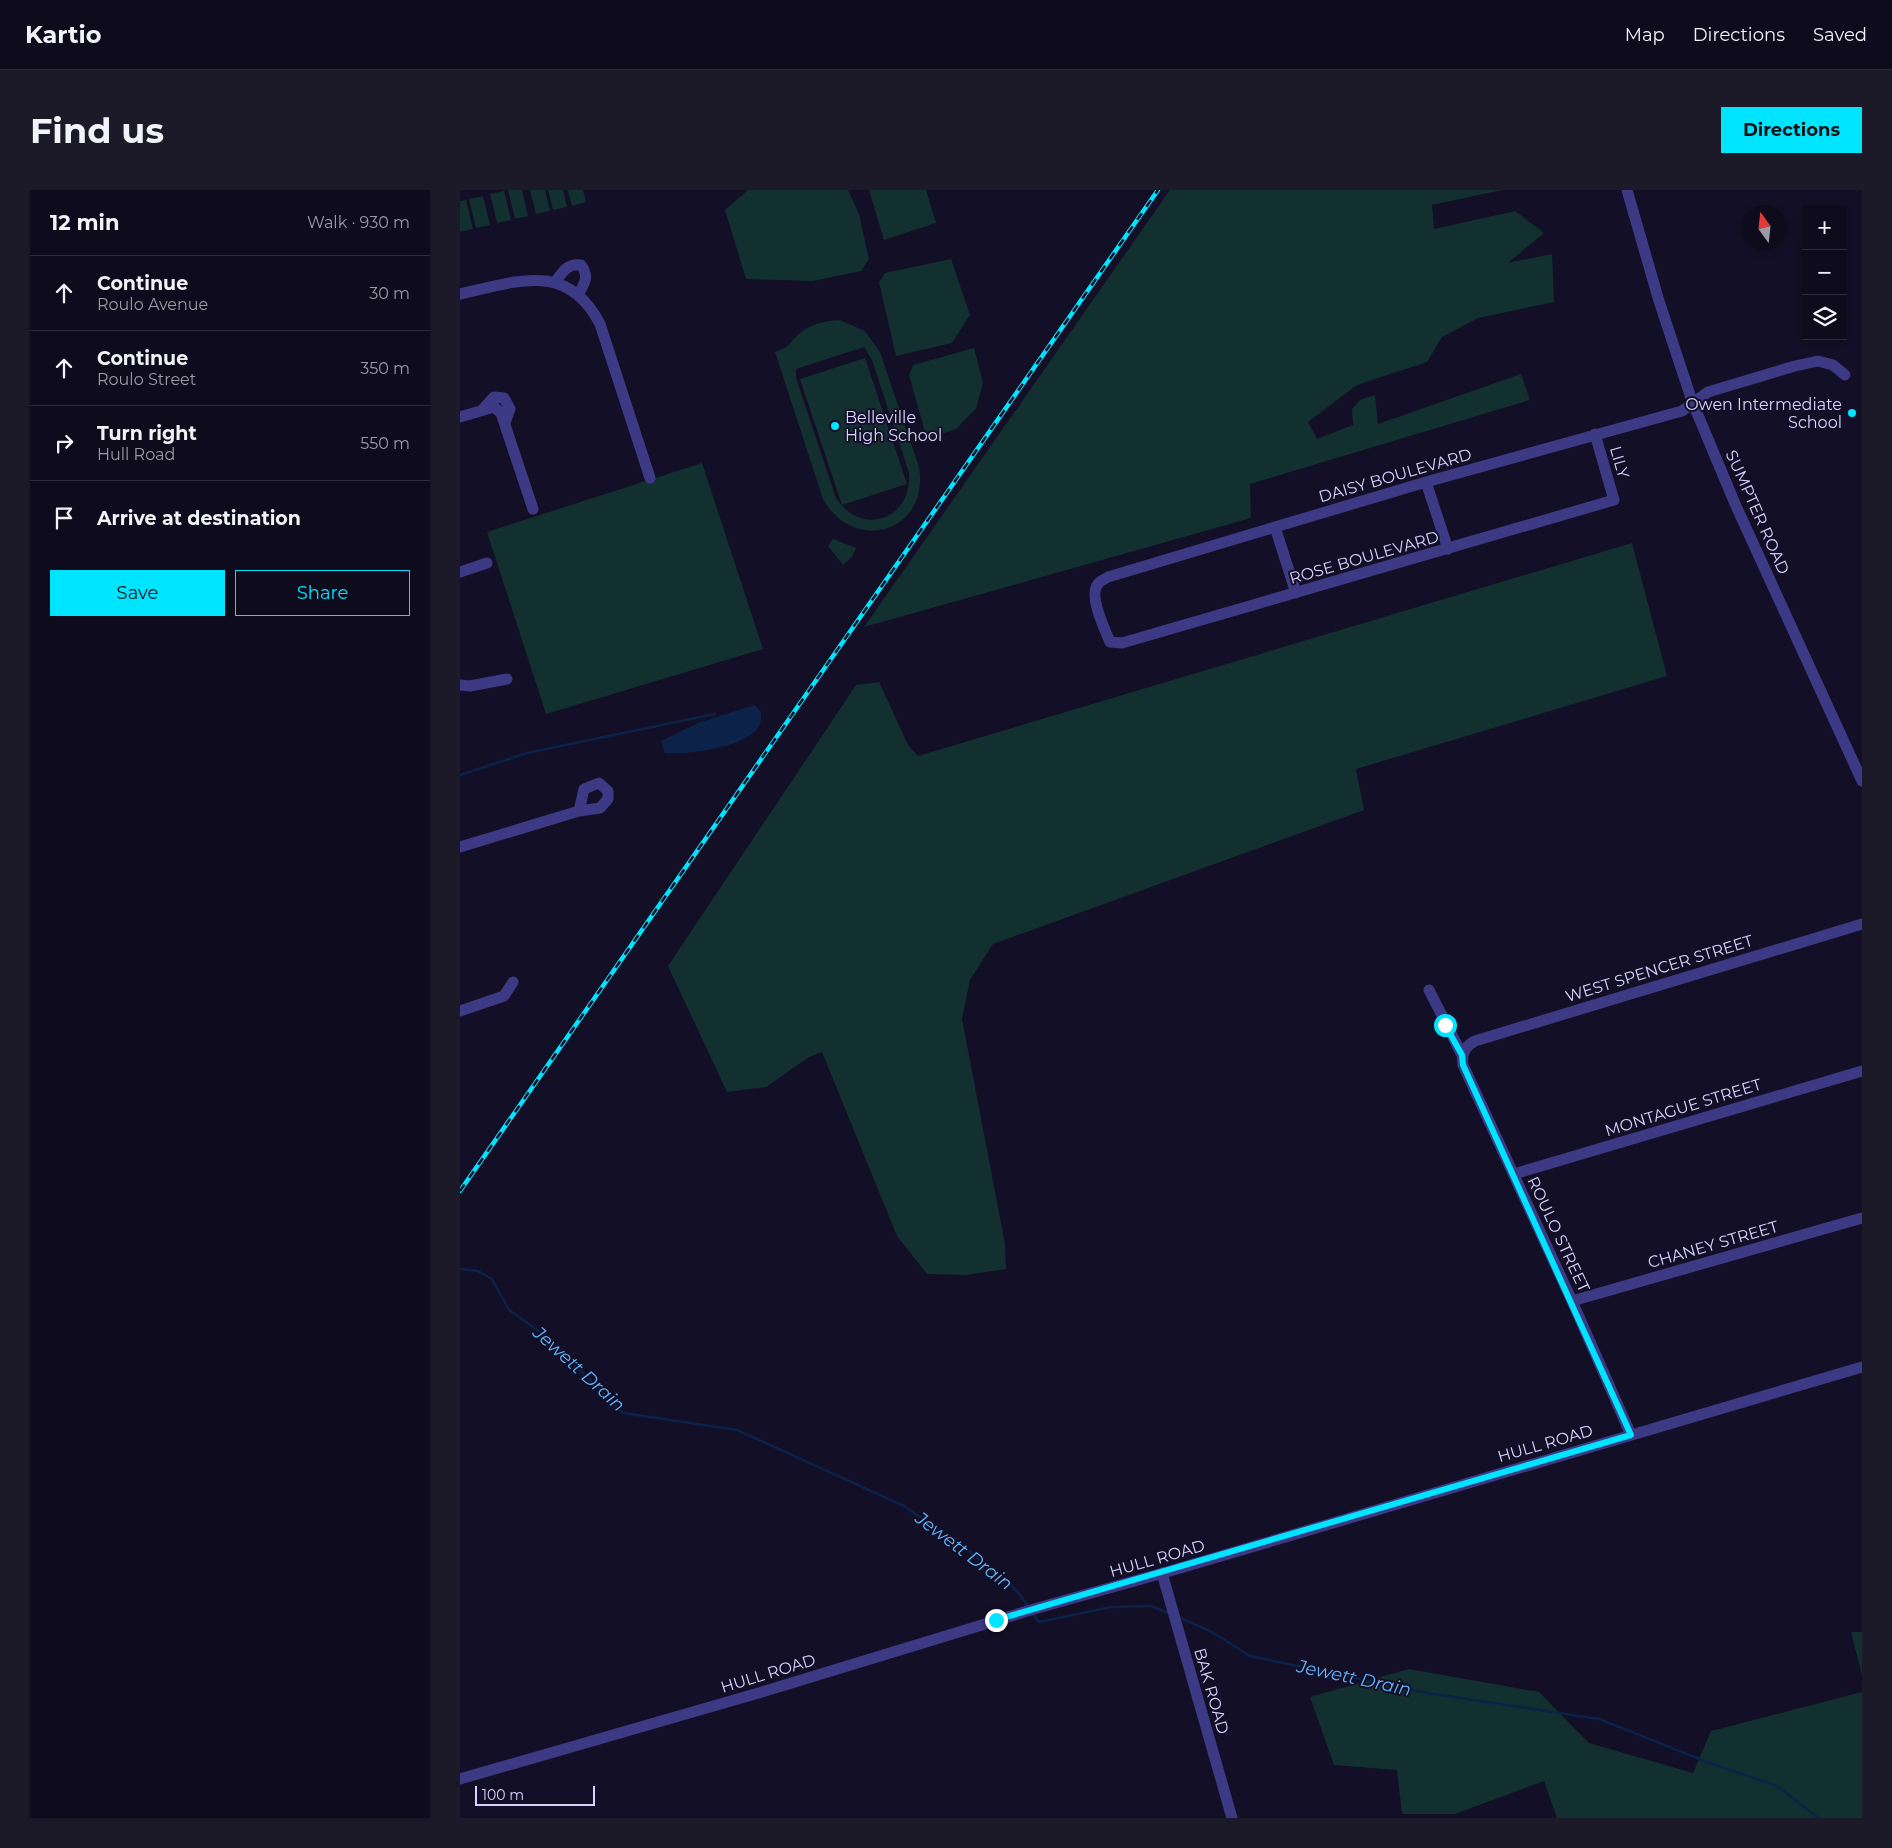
<!DOCTYPE html>
<html lang="en">
<head>
<meta charset="utf-8">
<style>
  :root { --surface:#0e0b1c; --page:#1c1929; --text:#f1f3f6; --muted:#9b9ba3; --line:#2e2b3b; --accent:#00e5ff }
  body { margin:0; font-family:Montserrat,sans-serif; background:var(--page); color:var(--text) }
  .controls { position:absolute; right:15px; top:15px; display:grid; overflow:hidden; border-radius:0px; box-shadow:0 2px 8px #0003 }
  .controls button { width:45px; height:45px; display:grid; place-items:center; padding:0; border:0; border-bottom:1px solid var(--line); background:var(--surface); color:var(--text); font:25px sans-serif }
  .compass { position:absolute; left:1282px; top:15px; width:45px; height:45px; border-radius:50%; background:var(--surface); box-shadow:0 2px 8px #0003; rotate:345deg }
  .scale { position:absolute; left:15px; bottom:12px; width:120px; box-sizing:border-box; padding-left:5px; border:2px solid #d9d4ff; border-top:0; font-size:14px; line-height:18px; white-space:nowrap; color:#d9d4ff; -webkit-text-stroke:4px #130f26; paint-order:stroke }
  .stop { position:absolute; width:15px; height:15px; margin:-11px; border:4px solid #00e5ff; border-radius:50%; background:#fff }
  .stop.end { background:#00e5ff; border-color:#fff; box-shadow:0 1px 5px #0008 }
  .list { margin:0; padding:0; list-style:none }
  h2 { display:flex; justify-content:space-between; align-items:center; height:65px; margin:0; padding:0 20px; font-size:21px }
  h2 small { font-size:16px; font-weight:400; color:var(--muted) }
  .list li { display:grid; grid-template-columns:32px 1fr auto; gap:15px; align-items:center; box-sizing:border-box; height:75px; padding:0 20px; border-top:1px solid var(--line) }
  .list b { display:block; font-size:19px; white-space:nowrap }
  .list p { margin:0; font-size:16px; white-space:nowrap; color:var(--muted) }
  .list em { font-size:16px; font-style:normal; color:var(--muted) }
  .actions { display:flex; gap:10px; padding:15px 20px }
  .actions a { flex:1; padding:11px 0; border:1px solid var(--accent); border-radius:0px; text-align:center; font-size:18px; color:var(--accent) }
  .actions .main { background:var(--accent); color:#111 }
  .icon { flex:none; width:28px; height:28px; fill:none; stroke:currentColor; stroke-width:2; stroke-linecap:round; stroke-linejoin:round }
  .map { position:relative; flex:none; width:1402px; height:1628px; overflow:hidden; border-radius:0px }
  header { display:flex; align-items:center; gap:30px; box-sizing:border-box; height:70px; padding:0 25px; background:var(--surface); border-bottom:1px solid var(--line) }
  header strong { font-size:24px }
  nav { display:flex; gap:28px; margin-inline-start:auto; font-size:18px }
  .intro { display:flex; align-items:center; justify-content:space-between; box-sizing:border-box; height:120px; padding:0 30px }
  h1 { margin:0; font-size:35px }
  .button { padding:12px 22px; border-radius:0px; background:var(--accent); color:#111; font-size:18px; font-weight:700 }
  main { display:flex; gap:30px; padding:0 30px }
  aside { flex:1; background:var(--surface); border-radius:0px; box-shadow:0 2px 8px #0003 }
  .map>svg:first-child { display:block }
  .green { fill:#12302f; fill-rule:evenodd }
  .water { fill:#0c2248 }
  .lines { fill:none; stroke-linecap:round; stroke-linejoin:round }
  .stream { stroke:#0c2248; stroke-width:2.5 }
  .minor { stroke:#3d3a85; stroke-width:11 }
  .rail-casing { stroke:#00e5ff; stroke-width:4.5 }
  .rail { stroke:#130f26; stroke-width:2.5; stroke-dasharray:8; stroke-linecap:butt }
  .route { stroke:#00e5ff; stroke-width:6 }
  .poi-dot { fill:#00e5ff; stroke:#130f26; stroke-width:2 }
  .labels { text-anchor:middle; stroke-width:4; stroke-linejoin:round; paint-order:stroke }
  .poi-label { font-size:16px; fill:#d9d4ff; stroke:#130f26; text-anchor:end }
  .street-label { font-size:16px; fill:#d9d4ff; stroke:#130f26 }
  .water-label { font-size:18px; font-style:italic; fill:#62b6ff; stroke:#130f26 }
</style>
</head>
<body>
<header>
<strong>Kartio</strong>
<nav><a>Map</a><a>Directions</a><a>Saved</a></nav>
</header>
<div class="intro"><h1>Find us</h1><a class="button">Directions</a></div>
<main>
<aside>
<h2>12 min<small>Walk · 930 m</small></h2>
<ul class="list">
<li><svg class="icon" aria-label="ahead" viewBox="0 0 24 24"><path d="M12 20V5M6 11l6-6 6 6"/></svg><div><b>Continue</b><p>Roulo Avenue</p></div><em>30 m</em></li>
<li><svg class="icon" aria-label="ahead" viewBox="0 0 24 24"><path d="M12 20V5M6 11l6-6 6 6"/></svg><div><b>Continue</b><p>Roulo Street</p></div><em>350 m</em></li>
<li><svg class="icon" aria-label="right" viewBox="0 0 24 24"><path d="M7 20v-9h11M14 6l5 5-5 5"/></svg><div><b>Turn right</b><p>Hull Road</p></div><em>550 m</em></li>
<li><svg class="icon" aria-label="arrive" viewBox="0 0 24 24"><path d="M6 21V4h12l-3 4 3 4H6"/></svg><div><b>Arrive at destination</b></div></li>
</ul>
<div class="actions"><a class="main">Save</a><a>Share</a></div>
</aside>
<div class="map">
<svg width="1402" height="1628" viewBox="0 0 1402 1628">
  <rect width="100%" height="100%" fill="#130f26"/>
  <path class="green" d="M48,0H62L68,26L55,29Z
    M70,0H85L90,21L76,24Z
    M88,0H103L107,17L93,20Z
    M108,0H123L126,12L112,16Z
    M288,0H388L399,24L409,69L401,81L353,91L286,89L265,20Z
    M409,0H466L476,33L424,50Z
    M710,0H1042L972,15L974,39L1055,21L1084,43L1048,73L1092,64L1094,112L1018,128L982,147L967,172L897,195L848,232L857,249L893,235L892,219L900,210L915,205L918,234L1061,184L1070,210L790,294L791,328L404,437Z
    M44,1L51,30L37,33L30,4Z
    M23,6L30,35L16,38L9,9Z
    M6,10L13,39L0,42V11Z
    M491,69L510,125L492,153L436,166L419,92L425,83Z
    M380,130L405,141L420,162L459,277C470,342 394,365 363,309L315,162C334,155 327,154 340,143C352,133 365,131 380,130ZM404,157L412,170L449,283C452,330 402,347 376,308L336,188V179Z
    M514,158L523,193L516,219L496,239L467,249L449,185L453,175Z
    M405,168L447,294L382,315L340,189Z
    M242,273L303,459L86,524L27,342Z
    M373,349L396,358L392,367L383,375L368,356Z
    M1172,353L1207,486L896,579L904,620L533,754L510,790L502,829L545,1054L546,1079L505,1085L467,1084L437,1046L362,862L349,867L306,897L267,902L208,776L396,495L419,492L448,555L458,566Z
    M1391,1442H1402V1485Z
    M949,1479L1079,1502L1129,1553L1233,1583L1251,1541L1402,1502V1628H1097L1084,1591L995,1624H942L937,1580L874,1575L850,1507Z"/>
  <path class="water" d="M294,515L301,522C301,526 301,531 300,534C290,558 227,565 205,563L201,551L238,533Z"/>
  <g class="lines">
    <path class="stream" d="M0,585L67,563L255,524
      M0,1079L18,1081L32,1089L49,1120L87,1147L163,1223L277,1240L444,1316L512,1363L557,1401L569,1417
      M573,1424L579,1432L651,1417L691,1416L711,1424
      M718,1427L750,1441L790,1466L967,1503L1139,1529L1247,1572L1317,1596L1359,1628"/>
    <path class="minor" d="M1167,0L1199,111L1232,211L1276,316L1402,591
      M95,92C103,82 107,73 121,75C130,87 124,94 118,105
      M0,104C56,92 107,70 140,134L190,288
      M23,219L34,207L44,208L50,219L45,233
      M0,227L34,217L41,223L73,319
      M1135,244L1154,310L662,453L650,452C645,440 628,405 638,394C640,391 645,389 648,387L966,292L1222,221L1248,202L1335,176L1358,171L1373,175L1385,185
      M966,292L988,359
      M815,337L836,403
      M0,382L27,373
      M0,495L10,496L47,489
      M0,657L119,621L140,618L148,609V601L139,593L124,599L119,621
      M969,800L1002,865
      M0,821L44,806L53,792
      M1054,984L1402,881
      M1112,1111L1402,1028
      M1171,1245L1112,1111L1003,875C1001,864 1005,856 1015,851L1402,734
      M702,1383L772,1628
      M0,1589L302,1502L574,1419L710,1381L1402,1177"/>
    <g class="rail-casing">
      <path id="rail" d="M0,1001L698,0"/>
    </g>
    <use href="#rail" class="rail"/>
  </g>
  <g class="lines">
    <path class="route" d="M536,1430L1171,1245L1003,875L1002,865L985,835"/>
  </g>
  <g class="poi-dot">
    <circle cx="1392" cy="223" r="5"/>
    <circle cx="375" cy="236" r="5"/>
  </g>
  <g class="labels">
    <g class="poi-label">
      <text x="1382" y="220">Owen Intermediate<tspan x="1382" dy="18">School</tspan></text>
      <text x="385" y="233" text-anchor="start">Belleville<tspan x="385" dy="18">High School</tspan></text>
    </g>
    <g class="street-label">
      <text transform="translate(1160 272) rotate(74)" y="6">LILY</text>
      <text transform="translate(935 285) rotate(-16)" y="6">DAISY BOULEVARD</text>
      <text transform="translate(1298 322) rotate(66)" y="6">SUMPTER ROAD</text>
      <text transform="translate(904 367) rotate(-16)" y="6">ROSE BOULEVARD</text>
      <text transform="translate(1199 778) rotate(-17)" y="6">WEST SPENCER STREET</text>
      <text transform="translate(1223 917) rotate(-17)" y="6">MONTAGUE STREET</text>
      <text transform="translate(1099 1044) rotate(65)" y="6">ROULO STREET</text>
      <text transform="translate(1253 1054) rotate(-16)" y="6">CHANEY STREET</text>
      <text transform="translate(1085 1253) rotate(-16)" y="6">HULL ROAD</text>
      <text transform="translate(697 1368) rotate(-16)" y="6">HULL ROAD</text>
      <text transform="translate(308 1483) rotate(-17)" y="6">HULL ROAD</text>
      <text transform="translate(752 1501) rotate(74)" y="6">BAK ROAD</text>
    </g>
    <g class="water-label">
      <text transform="translate(119 1179) rotate(42)" y="6">Jewett Drain</text>
      <text transform="translate(504 1361) rotate(37)" y="6">Jewett Drain</text>
      <text transform="translate(894 1488) rotate(12)" y="6">Jewett Drain</text>
    </g>
  </g>
</svg>
<div class="controls">
<button>+</button>
<button>−</button>
<button><svg class="icon" aria-label="layers" viewBox="0 0 24 24"><path d="M12 4l9 5-9 5-9-5zM3 14l9 5 9-5"/></svg></button>
</div>
<svg class="compass" viewBox="-18 -18 36 36"><path d="M0-13l5 13h-10z" fill="#e53935"/><path d="M0 13l5-13h-10z" fill="#9b9ba3"/></svg>
<div class="scale">100 m</div>
<div class="stop" style="left:985px;top:835px"></div>
<div class="stop end" style="left:536px;top:1430px"></div>
</div>
</main>
</body>
</html>
